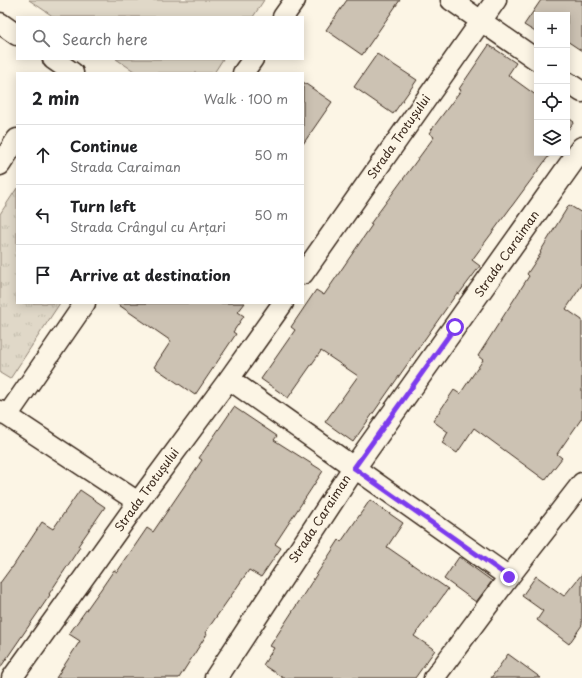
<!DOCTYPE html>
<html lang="en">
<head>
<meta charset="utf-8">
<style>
  :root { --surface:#fff; --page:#f2f2f2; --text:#202124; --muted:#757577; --line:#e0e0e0 }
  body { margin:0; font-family:"Playpen Sans",sans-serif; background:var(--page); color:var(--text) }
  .controls { position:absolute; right:12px; top:12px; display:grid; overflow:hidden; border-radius:0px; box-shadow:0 2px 10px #0003 }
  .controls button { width:36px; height:36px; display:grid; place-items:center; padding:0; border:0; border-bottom:1px solid var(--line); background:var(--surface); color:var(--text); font:20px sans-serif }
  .stop { position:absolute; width:12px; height:12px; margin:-9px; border:3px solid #7c3aed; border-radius:50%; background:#fff }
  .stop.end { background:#7c3aed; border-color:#fff; box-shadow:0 1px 4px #0008 }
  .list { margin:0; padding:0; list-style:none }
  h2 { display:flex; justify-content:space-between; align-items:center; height:52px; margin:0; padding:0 16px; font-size:17px }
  h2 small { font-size:13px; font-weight:400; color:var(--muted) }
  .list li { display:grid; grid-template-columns:26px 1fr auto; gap:12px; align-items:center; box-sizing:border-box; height:60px; padding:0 16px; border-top:1px solid var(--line) }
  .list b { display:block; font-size:15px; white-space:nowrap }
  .list p { margin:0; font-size:13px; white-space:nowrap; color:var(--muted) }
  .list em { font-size:13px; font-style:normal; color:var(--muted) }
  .icon { flex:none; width:22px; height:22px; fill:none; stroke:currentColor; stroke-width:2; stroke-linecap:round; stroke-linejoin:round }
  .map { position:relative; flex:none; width:582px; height:678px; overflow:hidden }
  .search { position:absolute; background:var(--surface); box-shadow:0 2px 10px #0003; left:16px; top:16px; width:288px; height:44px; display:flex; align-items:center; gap:10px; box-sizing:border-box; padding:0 14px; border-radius:0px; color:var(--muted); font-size:15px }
  .panel { position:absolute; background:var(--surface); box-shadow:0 2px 10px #0003; left:16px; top:72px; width:288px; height:232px; border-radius:0px }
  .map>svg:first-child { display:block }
  .grass { fill:url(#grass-tufts); stroke:#8e8173 }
  .garden { fill:#e0d8c8; stroke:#8e8173 }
  .building { fill:#ccc2b3; stroke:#3b2a1e }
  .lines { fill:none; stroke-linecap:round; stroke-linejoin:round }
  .minor-casing { stroke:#3b2a1e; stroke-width:23 }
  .tertiary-casing { stroke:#3b2a1e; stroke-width:25 }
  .minor { stroke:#fcf5e5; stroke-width:20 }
  .tertiary { stroke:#fcf5e5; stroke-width:22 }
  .route { stroke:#7c3aed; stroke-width:5 }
  .labels { text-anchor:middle; stroke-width:3.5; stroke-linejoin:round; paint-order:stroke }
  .street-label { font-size:12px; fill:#3b2a1e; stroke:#fcf5e5 }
</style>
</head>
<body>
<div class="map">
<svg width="582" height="678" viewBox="0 0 582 678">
  <defs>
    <pattern id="grass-tufts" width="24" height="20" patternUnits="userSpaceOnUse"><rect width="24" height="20" fill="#e0d8c8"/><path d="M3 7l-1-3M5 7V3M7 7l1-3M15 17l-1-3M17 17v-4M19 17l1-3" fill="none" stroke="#c1baab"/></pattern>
  </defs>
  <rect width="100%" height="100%" fill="#fcf5e5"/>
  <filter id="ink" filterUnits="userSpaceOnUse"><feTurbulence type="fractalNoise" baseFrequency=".025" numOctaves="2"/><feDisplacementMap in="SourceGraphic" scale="8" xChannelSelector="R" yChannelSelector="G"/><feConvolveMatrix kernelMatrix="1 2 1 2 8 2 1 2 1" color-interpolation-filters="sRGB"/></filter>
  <g filter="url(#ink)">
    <path class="grass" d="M17,188V303H60L10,379L0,373V214Z"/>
    <path class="garden" d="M29,0H264L253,17H54Z
      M116,59H223L214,73H137Z"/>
    <path class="building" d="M347,0H400L362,55L326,30Z
      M541,0H582V51L567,41V15H537V33L524,25Z
      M489,45L516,63L508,75L537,96V153H551L472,260L480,266L459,294L457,293L353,442L325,422L358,376L321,351L288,398L261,379L295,330L291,327L316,290L324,295L372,225L370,224L434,137L429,133L461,90L459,89Z
      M377,54L417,80L393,114L354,87Z
      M303,82L332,102L303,144Z
      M567,117L574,122L567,131Z
      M569,205L582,213V285L566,309L582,320V418L557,454L562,458L545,480L474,428L457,453L442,443L448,432L433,421L454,390L460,394L483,360L478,356L529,276L527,274L541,253L540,252Z
      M116,303H245L238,312L244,316L233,332L236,334L195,395L154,367L171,341Z
      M234,407L277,436L274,440L323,471L275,544L281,548L261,577L249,570L205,633L207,634L179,678H56L80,641L69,634L101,589L114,570L117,572L147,528L153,532L202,460L199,458Z
      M80,490L105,507L78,546L80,547L49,594L50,595L0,668V583L11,568H12L42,522L53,529Z
      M370,500L403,523L387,547L448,589L414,636L435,650L415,678H283L263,665L274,648L270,646L339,540L341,542Z
      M459,557L492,581L476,602L444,579Z
      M582,574V625L569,644L537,620L543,611L522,596L536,576L564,596Z
      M508,654L541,678H491Z"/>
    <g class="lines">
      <g class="minor-casing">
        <path id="minor" d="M451,0L537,60
          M283,17L295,0
          M0,23L17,35
          M53,59L73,73
          M243,73L253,59
          M567,82L582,92
          M0,165L17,139
          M303,274L496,0
          M229,379L509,577
          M0,411L138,502
          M7,416L85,303
          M12,678L138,502L229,379L283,303
          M434,678L509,577L582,483"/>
      </g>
      <g class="tertiary-casing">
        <path id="tertiary" d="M216,678L354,468L582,148"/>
      </g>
      <use href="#minor" class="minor"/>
      <use href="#tertiary" class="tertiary"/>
    </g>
  </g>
  <g class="lines" filter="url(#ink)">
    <path class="route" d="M455,327L354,468L509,577"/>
  </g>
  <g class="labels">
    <g class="street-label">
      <text transform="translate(399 137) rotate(-55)" y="4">Strada Trotușului</text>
      <text transform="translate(507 254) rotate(-55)" y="4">Strada Caraiman</text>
      <text transform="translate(147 490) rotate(-54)" y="4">Strada Trotușului</text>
      <text transform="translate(320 519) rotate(-57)" y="4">Strada Caraiman</text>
    </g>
  </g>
</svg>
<div class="controls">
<button>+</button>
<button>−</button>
<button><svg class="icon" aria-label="locate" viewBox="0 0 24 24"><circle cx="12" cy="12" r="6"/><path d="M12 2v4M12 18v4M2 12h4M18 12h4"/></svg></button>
<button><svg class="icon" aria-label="layers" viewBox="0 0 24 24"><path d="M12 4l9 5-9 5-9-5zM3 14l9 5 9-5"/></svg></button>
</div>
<div class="stop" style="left:455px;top:327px"></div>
<div class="stop end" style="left:509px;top:577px"></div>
<div class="search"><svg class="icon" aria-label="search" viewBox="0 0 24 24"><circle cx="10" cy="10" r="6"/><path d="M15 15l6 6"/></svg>Search here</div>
<section class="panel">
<h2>2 min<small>Walk · 100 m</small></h2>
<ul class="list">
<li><svg class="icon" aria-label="ahead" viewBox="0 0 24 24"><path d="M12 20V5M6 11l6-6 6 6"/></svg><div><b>Continue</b><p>Strada Caraiman</p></div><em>50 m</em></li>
<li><svg class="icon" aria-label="left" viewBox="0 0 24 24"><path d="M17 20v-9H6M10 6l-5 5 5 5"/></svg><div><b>Turn left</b><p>Strada Crângul cu Arțari</p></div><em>50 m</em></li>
<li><svg class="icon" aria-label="arrive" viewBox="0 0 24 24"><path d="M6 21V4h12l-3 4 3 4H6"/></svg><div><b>Arrive at destination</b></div></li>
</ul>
</section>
</div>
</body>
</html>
